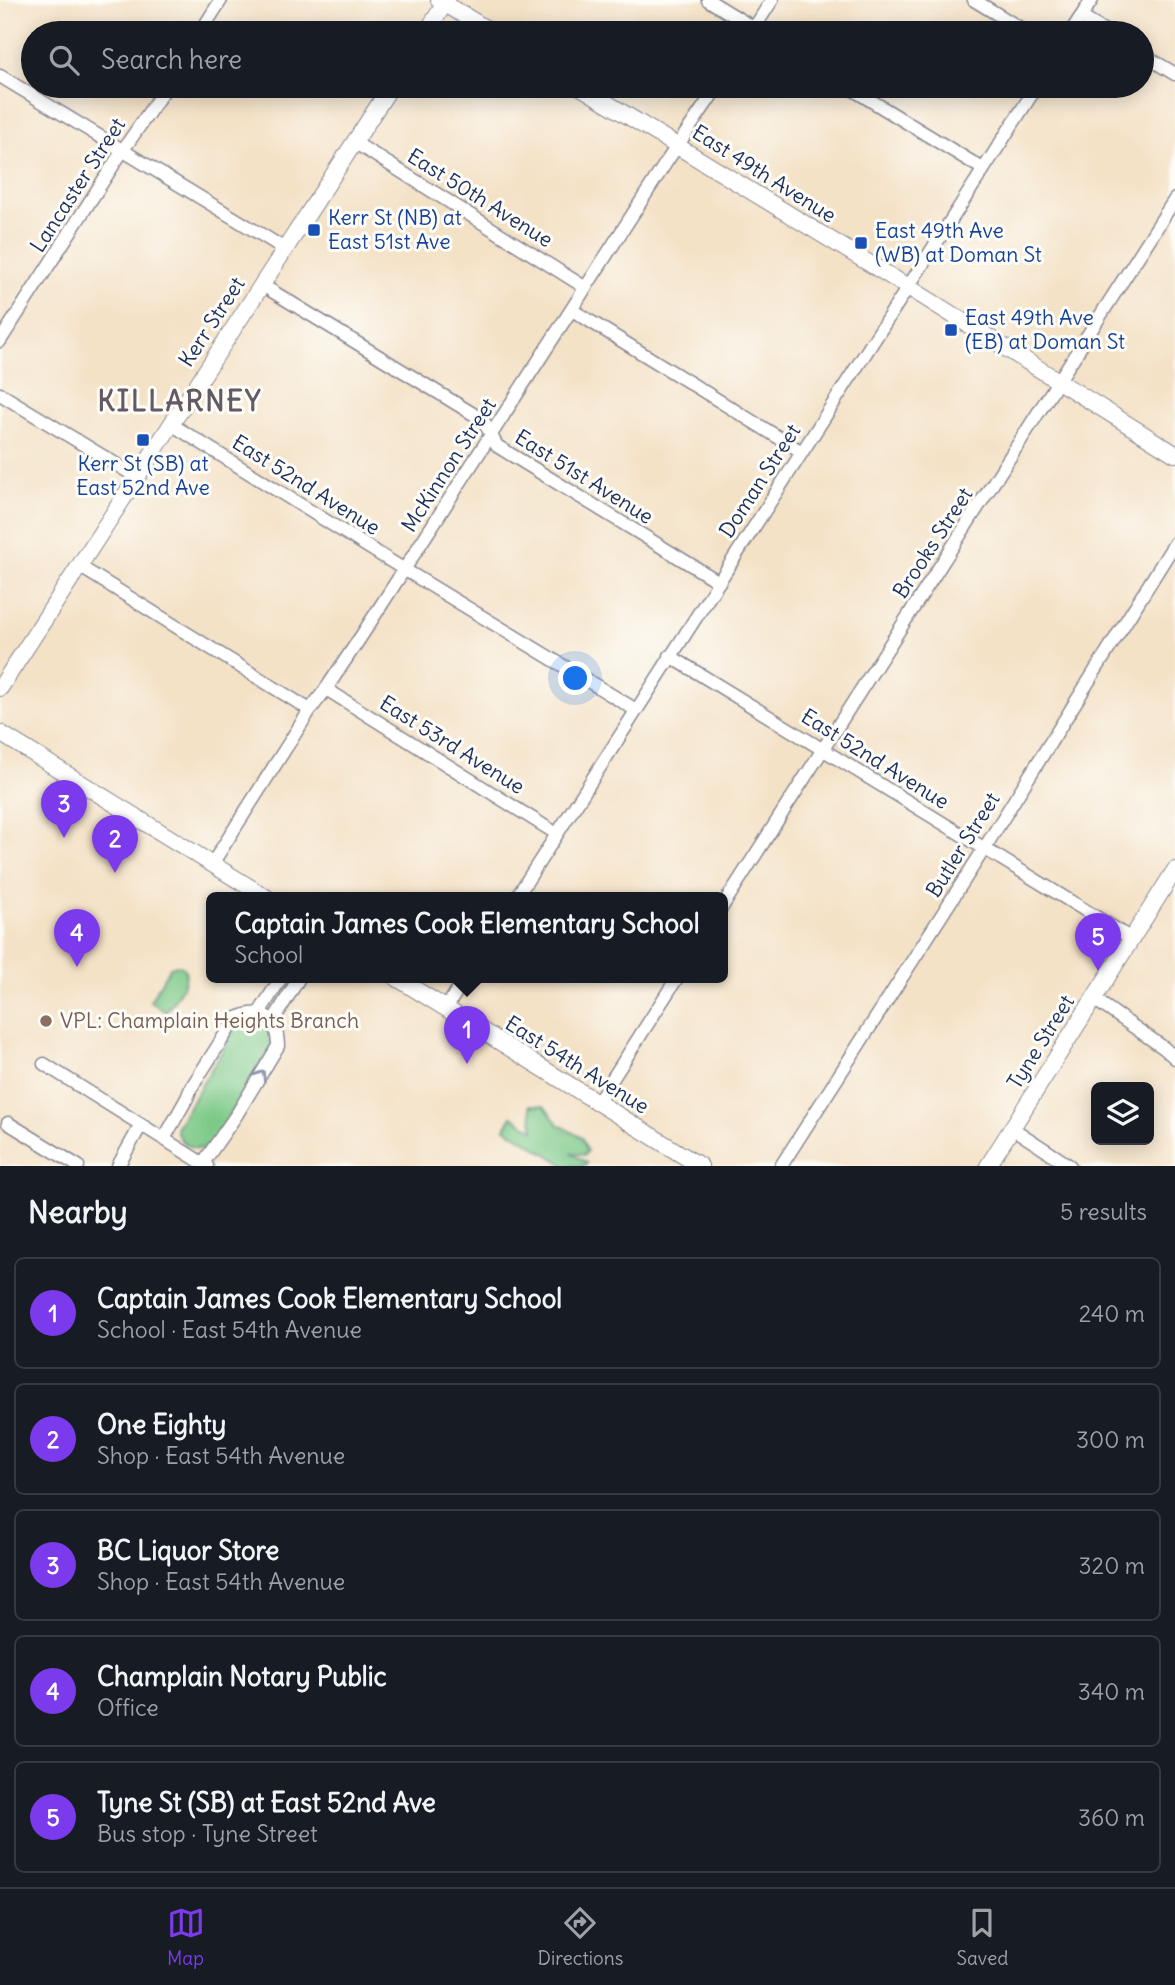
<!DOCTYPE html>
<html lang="en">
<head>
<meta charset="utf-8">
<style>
  :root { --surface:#171b24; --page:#242831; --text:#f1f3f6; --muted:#9ea1a6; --line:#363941; --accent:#7c3aed }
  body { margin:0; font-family:Delius,sans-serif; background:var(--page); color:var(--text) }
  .controls { position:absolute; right:21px; bottom:21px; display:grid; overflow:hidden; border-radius:10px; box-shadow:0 4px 18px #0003 }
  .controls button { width:63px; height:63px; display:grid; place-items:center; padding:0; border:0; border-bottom:2px solid var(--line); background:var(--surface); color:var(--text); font:35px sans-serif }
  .you { position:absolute; left:576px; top:679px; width:24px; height:24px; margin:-18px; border:5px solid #fff; border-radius:50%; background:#1a73e8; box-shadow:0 0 0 10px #1a73e833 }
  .badge { display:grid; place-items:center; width:46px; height:46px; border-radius:50%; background:var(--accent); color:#fff; font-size:23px; font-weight:700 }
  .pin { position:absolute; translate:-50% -58px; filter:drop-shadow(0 2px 4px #0008) }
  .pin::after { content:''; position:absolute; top:37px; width:24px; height:21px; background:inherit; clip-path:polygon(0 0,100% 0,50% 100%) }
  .popup { position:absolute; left:206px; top:892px; width:522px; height:91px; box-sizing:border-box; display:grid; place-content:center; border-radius:10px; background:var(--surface); filter:drop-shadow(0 2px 5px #0005); font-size:23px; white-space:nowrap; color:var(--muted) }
  .popup b { font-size:26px; color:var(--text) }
  .popup::after { content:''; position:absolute; left:50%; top:100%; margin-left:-14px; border:14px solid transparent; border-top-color:var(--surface) }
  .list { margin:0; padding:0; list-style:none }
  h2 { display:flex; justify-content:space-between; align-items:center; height:91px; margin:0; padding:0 28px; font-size:30px }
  h2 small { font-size:23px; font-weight:400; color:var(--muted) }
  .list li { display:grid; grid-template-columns:46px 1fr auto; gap:21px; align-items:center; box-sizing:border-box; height:112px; margin:0 14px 14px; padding:0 14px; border:2px solid var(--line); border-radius:10px }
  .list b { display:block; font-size:26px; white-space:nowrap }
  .list p { margin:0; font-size:23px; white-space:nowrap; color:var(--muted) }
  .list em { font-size:23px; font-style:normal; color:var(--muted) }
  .icon { flex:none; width:38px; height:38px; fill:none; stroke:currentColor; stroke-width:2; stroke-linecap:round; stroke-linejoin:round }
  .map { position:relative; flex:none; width:1175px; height:1166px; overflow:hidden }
  .search { position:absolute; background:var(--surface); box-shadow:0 4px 18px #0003; left:21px; right:21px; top:21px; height:77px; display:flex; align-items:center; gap:18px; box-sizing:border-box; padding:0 24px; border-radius:38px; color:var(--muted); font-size:26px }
  .sheet { height:721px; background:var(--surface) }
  nav { display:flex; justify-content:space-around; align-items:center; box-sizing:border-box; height:98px; border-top:2px solid var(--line); background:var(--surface); font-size:19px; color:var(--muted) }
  nav a { display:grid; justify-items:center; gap:4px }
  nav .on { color:var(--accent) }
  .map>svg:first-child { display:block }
  .green { fill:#7dc988; stroke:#4c7c73; stroke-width:2 }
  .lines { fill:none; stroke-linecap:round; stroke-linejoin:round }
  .minor-casing { stroke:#888892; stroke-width:15 }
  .tertiary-casing { stroke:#888892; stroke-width:18 }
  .minor { stroke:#fff; stroke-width:12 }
  .tertiary { stroke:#fff; stroke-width:16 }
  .oneway { stroke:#8d97ae }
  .transit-dot { fill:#1a4fb4; stroke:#fdfcf7; stroke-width:2.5 }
  .education-dot { fill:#8d6e63; stroke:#fdfcf7; stroke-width:2.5 }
  .labels { text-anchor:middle; stroke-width:6; stroke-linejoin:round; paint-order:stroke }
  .street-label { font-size:21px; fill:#1b2f5e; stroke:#fdfcf7 }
  .transit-label { font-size:21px; fill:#164399; stroke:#fdfcf7; text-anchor:start }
  .education-label { font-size:21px; fill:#785e54; stroke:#fdfcf7; text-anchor:start }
  .district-label { font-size:28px; font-weight:bold; letter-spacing:2px; fill:#625b63; stroke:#fdfcf7 }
</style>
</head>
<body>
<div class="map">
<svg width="1175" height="1166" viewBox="0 0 1175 1166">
  <rect width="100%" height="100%" fill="#fdfcf7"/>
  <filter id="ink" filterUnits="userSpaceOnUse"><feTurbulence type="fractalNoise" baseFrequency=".0143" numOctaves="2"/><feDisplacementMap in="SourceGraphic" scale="14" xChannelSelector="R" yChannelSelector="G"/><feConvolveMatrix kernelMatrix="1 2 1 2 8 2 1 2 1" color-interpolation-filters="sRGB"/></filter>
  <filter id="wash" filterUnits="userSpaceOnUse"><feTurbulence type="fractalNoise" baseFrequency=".00686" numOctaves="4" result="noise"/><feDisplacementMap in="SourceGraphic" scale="28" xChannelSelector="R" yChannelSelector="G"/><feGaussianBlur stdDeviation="1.57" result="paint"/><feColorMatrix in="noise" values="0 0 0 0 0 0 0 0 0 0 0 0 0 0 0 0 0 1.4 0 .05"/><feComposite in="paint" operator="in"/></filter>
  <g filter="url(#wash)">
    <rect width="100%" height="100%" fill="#f4e2c7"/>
    <path class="green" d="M177,965C199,970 173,1001 166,1012L150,1001L170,967Z
      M250,1020C265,1022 275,1032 271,1048L215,1139L208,1147C194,1152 178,1143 176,1128L237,1026Z
      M530,1105L544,1106L558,1124L582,1138L587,1151L585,1155L571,1153L587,1163L585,1166H566L505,1128L512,1116L534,1130Z"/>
  </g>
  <g filter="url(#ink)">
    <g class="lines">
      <g class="minor-casing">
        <path id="minor" d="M708,0L762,33
          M974,0L1028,33
          M1081,17L1108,33
          M200,33L221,0
          M751,33L772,0
          M1070,33L1092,0
          M1142,54L1175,74
          M0,76L285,249
          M847,86L983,169
          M354,142L586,288
          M262,285L483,420L497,446L719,582
          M572,310L802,452
          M0,341L123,150L167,86
          M0,394L137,477
          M171,424L392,562L636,710
          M79,566L310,710
          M670,656L1132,939
          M326,689L557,834
          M212,864L310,710L326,689L362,635L667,161L718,86
          M516,898L1037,86
          M722,907L1175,199
          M1094,999L1164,1048L1175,1058
          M446,1008L465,978
          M259,1013L281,978
          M273,1021L299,978
          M44,1064L207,1166
          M597,1103L677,978
          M8,1123L78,1166
          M1012,1128L1070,1166
          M164,1139L187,1098L191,1088L235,1019C262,1006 277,1016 278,1046L237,1114L203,1163
          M118,1166L141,1125
          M781,1166L977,860L1175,543"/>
      </g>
      <g class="tertiary-casing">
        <path id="tertiary" d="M439,0L493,33
          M426,33L447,0
          M579,86L908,287L1175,454
          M0,688L391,86
          M0,733L267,898
          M397,978L700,1166
          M988,1166L1175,870"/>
      </g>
      <use href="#minor" class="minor"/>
      <use href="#tertiary" class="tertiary"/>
    </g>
    <defs><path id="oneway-chevron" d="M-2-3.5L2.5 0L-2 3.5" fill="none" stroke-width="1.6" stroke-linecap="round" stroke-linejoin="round" transform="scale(1.75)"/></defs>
    <use class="oneway" href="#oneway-chevron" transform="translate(261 1075) rotate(-59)"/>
  </g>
  <g class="transit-dot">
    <rect x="307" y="223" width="14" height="14" rx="3.5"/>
    <rect x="854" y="236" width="14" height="14" rx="3.5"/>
    <rect x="944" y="323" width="14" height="14" rx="3.5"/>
    <rect x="136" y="433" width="14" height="14" rx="3.5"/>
  </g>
  <circle class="education-dot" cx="46" cy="1021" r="7"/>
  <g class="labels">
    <g class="street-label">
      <text transform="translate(764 174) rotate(32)" y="7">East 49th Avenue</text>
      <text transform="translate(78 185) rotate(-57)" y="7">Lancaster Street</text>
      <text transform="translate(480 198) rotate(32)" y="7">East 50th Avenue</text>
      <text transform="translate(212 322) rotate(-57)" y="7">Kerr Street</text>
      <text transform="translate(449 465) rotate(-57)" y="7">McKinnon Street</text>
      <text transform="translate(584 477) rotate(32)" y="7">East 51st Avenue</text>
      <text transform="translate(760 481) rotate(-57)" y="7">Doman Street</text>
      <text transform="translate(306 485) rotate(32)" y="7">East 52nd Avenue</text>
      <text transform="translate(933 543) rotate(-57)" y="7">Brooks Street</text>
      <text transform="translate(452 745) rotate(32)" y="7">East 53rd Avenue</text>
      <text transform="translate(875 759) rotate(32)" y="7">East 52nd Avenue</text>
      <text transform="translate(963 845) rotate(-58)" y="7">Butler Street</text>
      <text transform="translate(1041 1042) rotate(-58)" y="7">Tyne Street</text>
      <text transform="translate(577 1065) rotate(32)" y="7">East 54th Avenue</text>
    </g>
    <g class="transit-label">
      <text x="328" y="225">Kerr St (NB) at<tspan x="328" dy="24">East 51st Ave</tspan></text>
      <text x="875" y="238">East 49th Ave<tspan x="875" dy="24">(WB) at Doman St</tspan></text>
      <text x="965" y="325">East 49th Ave<tspan x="965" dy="24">(EB) at Doman St</tspan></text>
      <text x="143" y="471" text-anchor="middle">Kerr St (SB) at<tspan x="143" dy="24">East 52nd Ave</tspan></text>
    </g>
    <g class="education-label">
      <text x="60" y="1028">VPL: Champlain Heights Branch</text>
    </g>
    <g class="district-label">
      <text x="180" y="411">KILLARNEY</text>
    </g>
  </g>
</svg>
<div class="controls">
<button><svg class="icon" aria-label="layers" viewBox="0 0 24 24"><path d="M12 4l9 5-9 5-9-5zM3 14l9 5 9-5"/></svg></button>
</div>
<div class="you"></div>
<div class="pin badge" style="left:467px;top:1064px">1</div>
<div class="popup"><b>Captain James Cook Elementary School</b>School</div>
<div class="pin badge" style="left:115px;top:873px">2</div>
<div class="pin badge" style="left:64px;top:838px">3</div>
<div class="pin badge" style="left:77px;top:967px">4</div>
<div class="pin badge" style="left:1098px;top:971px">5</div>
<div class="search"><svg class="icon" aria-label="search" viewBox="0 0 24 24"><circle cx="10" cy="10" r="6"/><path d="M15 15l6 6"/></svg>Search here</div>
</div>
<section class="sheet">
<h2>Nearby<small>5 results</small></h2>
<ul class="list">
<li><span class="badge">1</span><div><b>Captain James Cook Elementary School</b><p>School · East 54th Avenue</p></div><em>240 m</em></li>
<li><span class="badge">2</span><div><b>One Eighty</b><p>Shop · East 54th Avenue</p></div><em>300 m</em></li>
<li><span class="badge">3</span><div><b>BC Liquor Store</b><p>Shop · East 54th Avenue</p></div><em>320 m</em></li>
<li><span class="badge">4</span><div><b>Champlain Notary Public</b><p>Office</p></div><em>340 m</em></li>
<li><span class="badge">5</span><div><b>Tyne St (SB) at East 52nd Ave</b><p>Bus stop · Tyne Street</p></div><em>360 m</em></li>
</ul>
</section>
<nav>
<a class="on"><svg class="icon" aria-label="map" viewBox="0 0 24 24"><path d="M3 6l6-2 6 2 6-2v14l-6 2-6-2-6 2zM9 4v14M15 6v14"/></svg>Map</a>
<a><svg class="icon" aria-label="directions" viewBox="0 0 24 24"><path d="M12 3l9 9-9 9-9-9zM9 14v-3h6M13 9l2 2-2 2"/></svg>Directions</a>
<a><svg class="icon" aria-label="saved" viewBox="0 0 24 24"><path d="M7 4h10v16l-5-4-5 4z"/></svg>Saved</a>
</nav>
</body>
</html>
